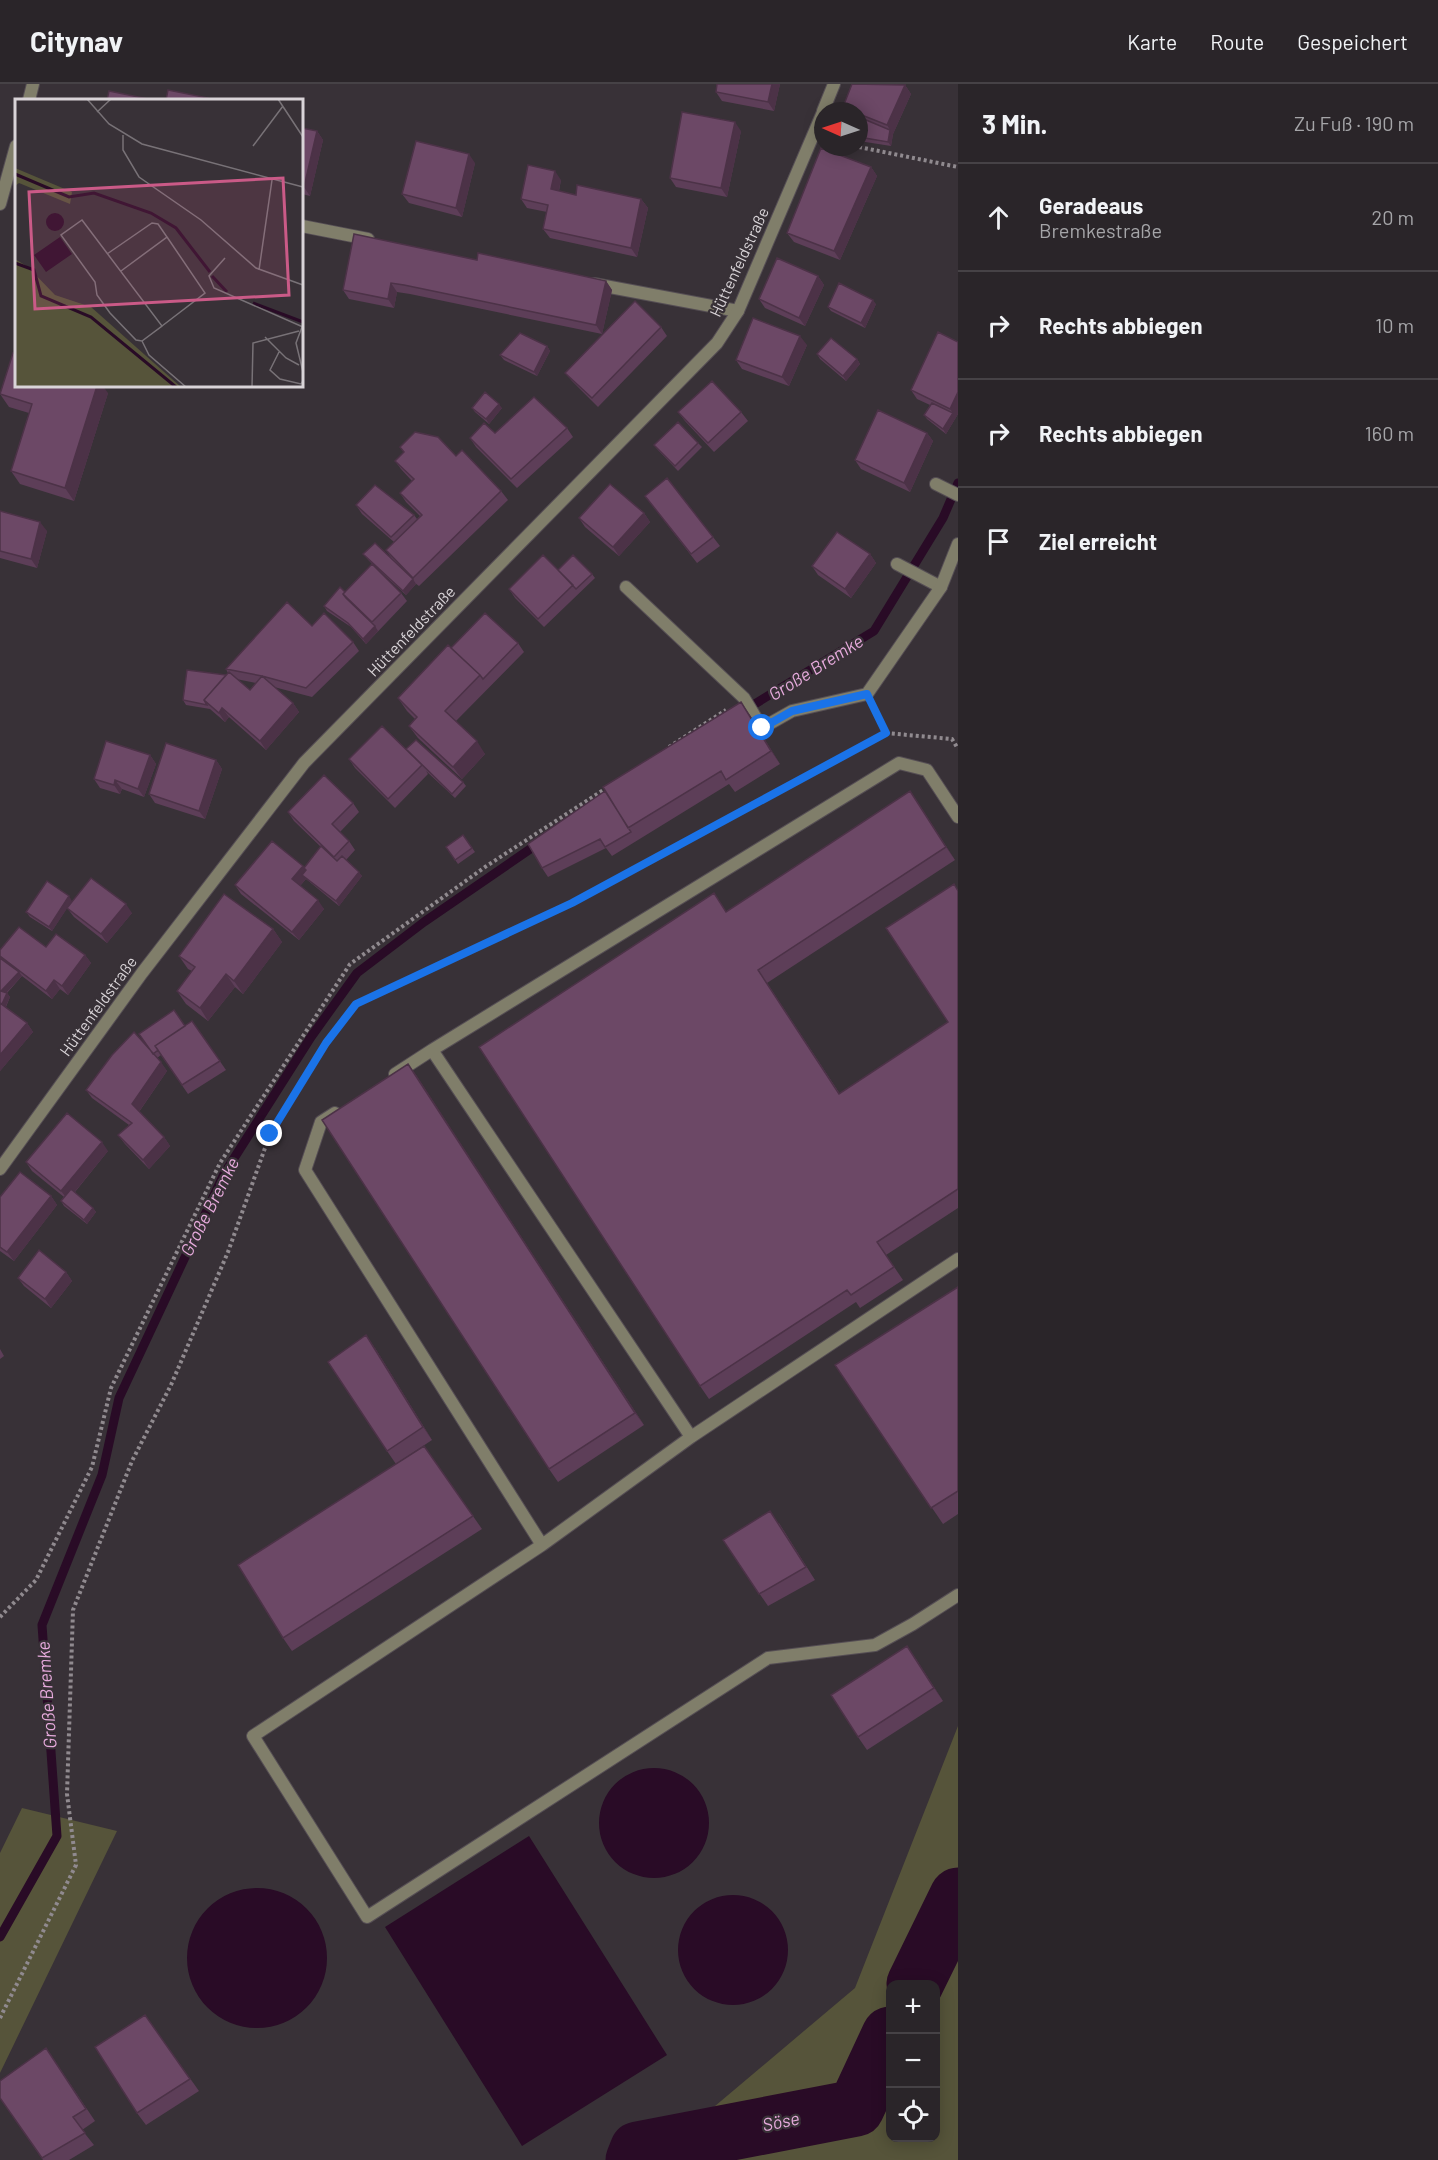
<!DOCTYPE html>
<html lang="de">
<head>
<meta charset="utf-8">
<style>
  :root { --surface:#2a2529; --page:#363135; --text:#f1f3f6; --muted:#a5a5a8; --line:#464246 }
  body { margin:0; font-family:Barlow,sans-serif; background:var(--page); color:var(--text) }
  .controls { position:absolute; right:18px; bottom:18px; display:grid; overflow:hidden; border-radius:12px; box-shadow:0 3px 15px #0003 }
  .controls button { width:54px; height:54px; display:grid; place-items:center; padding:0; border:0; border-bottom:2px solid var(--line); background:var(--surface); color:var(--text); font:30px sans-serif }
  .compass { position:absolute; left:814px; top:18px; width:54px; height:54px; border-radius:50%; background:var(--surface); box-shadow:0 3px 15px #0003; rotate:273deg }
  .stop { position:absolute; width:18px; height:18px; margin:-14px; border:4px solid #1a73e8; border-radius:50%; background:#fff }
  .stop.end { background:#1a73e8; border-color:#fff; box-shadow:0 2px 6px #0008 }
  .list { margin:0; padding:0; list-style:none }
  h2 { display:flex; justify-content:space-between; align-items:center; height:78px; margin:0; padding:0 24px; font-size:26px }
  h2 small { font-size:20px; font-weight:400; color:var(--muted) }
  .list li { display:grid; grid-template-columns:39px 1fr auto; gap:18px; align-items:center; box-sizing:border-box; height:108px; padding:0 24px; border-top:2px solid var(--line) }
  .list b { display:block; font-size:22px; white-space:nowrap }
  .list p { margin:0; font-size:20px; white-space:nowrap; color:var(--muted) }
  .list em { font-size:20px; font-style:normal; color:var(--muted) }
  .icon { flex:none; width:33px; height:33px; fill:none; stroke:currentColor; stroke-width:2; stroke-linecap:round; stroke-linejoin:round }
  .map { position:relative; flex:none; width:958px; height:2076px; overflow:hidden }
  header { display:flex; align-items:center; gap:36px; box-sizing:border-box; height:84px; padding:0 30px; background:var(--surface); border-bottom:2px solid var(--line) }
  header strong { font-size:28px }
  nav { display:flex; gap:33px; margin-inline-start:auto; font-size:21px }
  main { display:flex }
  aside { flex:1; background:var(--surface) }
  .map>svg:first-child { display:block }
  .green { fill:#56543a; fill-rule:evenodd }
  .water { fill:#290b26 }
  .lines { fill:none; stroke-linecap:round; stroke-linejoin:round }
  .stream { stroke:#290b26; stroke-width:9 }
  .river { stroke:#290b26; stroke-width:57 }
  .service-casing { stroke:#554e54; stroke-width:14 }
  .minor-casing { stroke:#554e54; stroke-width:14 }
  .tertiary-casing { stroke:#554e54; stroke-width:14 }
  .path { stroke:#908a8f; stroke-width:4; stroke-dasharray:3 3; stroke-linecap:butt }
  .service { stroke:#807e6a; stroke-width:12 }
  .minor { stroke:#807e6a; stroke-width:12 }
  .tertiary { stroke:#807e6a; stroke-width:12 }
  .wall { fill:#5d3e58; fill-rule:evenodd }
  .shaded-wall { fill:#4c3247 }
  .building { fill:#6c4866; stroke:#4c3247; stroke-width:1.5 }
  .route { stroke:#1a73e8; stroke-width:8 }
  .labels { text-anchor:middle; stroke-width:4.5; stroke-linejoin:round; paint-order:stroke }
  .street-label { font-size:16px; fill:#d9d4d8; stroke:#383137 }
  .water-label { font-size:18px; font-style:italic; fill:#e6aadc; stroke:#383137 }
  .inset-river { fill:none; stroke:#290b26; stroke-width:3 }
  .inset-road { fill:none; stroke:#787277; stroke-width:1.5 }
  .view { fill:#ca5a87; fill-opacity:0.15; stroke:#ca5a87; stroke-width:3 }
  .inset-edge { fill:none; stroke:#d9d4d8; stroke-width:3 }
</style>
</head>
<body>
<header>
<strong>Citynav</strong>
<nav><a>Karte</a><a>Route</a><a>Gespeichert</a></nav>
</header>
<main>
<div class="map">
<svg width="958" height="2076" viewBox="0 0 958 2076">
  <rect width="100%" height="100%" fill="#383137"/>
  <path class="green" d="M958,1642V2076H651L855,1904ZM890,1900H936V2054H890Z
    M22,1724L117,1747L0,1989V1769Z"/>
  <path class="water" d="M599 1739a55 55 0 1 1 110 0a55 55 0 1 1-110 0Z
    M529,1752L667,1971L522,2062L385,1843Z
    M187 1874a70 70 0 1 1 140 0a70 70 0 1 1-140 0Z
    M678 1866a55 55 0 1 1 110 0a55 55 0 1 1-110 0Z"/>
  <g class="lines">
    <path class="stream" d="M745,626L874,547L943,434L958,399
      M0,1853L57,1752L42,1541L102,1391L119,1314L224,1090L311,953L357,889L424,838L539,759"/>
    <path class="river" d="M915,1900L958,1812
      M634,2076L638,2066L856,2024L890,1951"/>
    <g class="service-casing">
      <path id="service" d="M302,142L368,155
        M594,200L738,227
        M936,400L958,411
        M897,480L941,503
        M626,503L744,614L762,644
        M432,966L899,679L927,686L958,733
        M395,990L432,966L691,1353
        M335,1029L321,1038L305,1086L542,1461
        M958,1175L691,1353L542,1461L253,1652L367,1833L768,1574L875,1561L913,1540L958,1511"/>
    </g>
    <g class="minor-casing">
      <path id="minor" d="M823,27L834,0
        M762,644L792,627L867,610L941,503L958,460
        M0,1085L142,889L304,679L717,259L738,227L823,28"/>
    </g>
    <g class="tertiary-casing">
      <path id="tertiary" d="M29,16L33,0
        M0,120L16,62"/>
    </g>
    <path class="path" d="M859,63L958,83
      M876,627L886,649L952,655L958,665
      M669,663L726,626
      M0,1533L36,1496L92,1383L111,1304L220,1079L350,880L485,783L608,703
      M0,1934L76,1781L67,1710L73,1526L132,1377L171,1301L228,1168L270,1050L326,959L356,920L571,819L886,649"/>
    <use href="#service" class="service"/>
    <use href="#minor" class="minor"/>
    <use href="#tertiary" class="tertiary"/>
  </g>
  <path class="wall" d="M717,0H780L774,27L722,17L716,8Z
    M905,1L911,10L893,50L891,62L859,57V27H845L843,23Z
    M302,44L317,47L323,56L310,112L302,110Z
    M741,47L727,113L676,103L670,94Z
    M475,79L462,133L409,119L402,110Z
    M871,83L877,92L840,176L794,158L787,149Z
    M561,96L559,107L576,111L641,115L648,124L637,173L550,154L543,145L547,128L527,124L521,115Z
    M477,176L606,197L612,206L602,250L410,210L397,208L394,224L349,215L343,206Z
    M818,192L824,201L805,242L765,224L759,215Z
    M876,220L865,244L831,227L828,223Z
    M661,243L667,252L598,323L572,297L565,289Z
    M958,258V330L946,350L927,335L924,331L930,321L917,315L911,306Z
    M807,261L789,302L742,285L736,276Z
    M547,262L550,267L537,292L504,276L500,271Z
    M817,270L857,275L860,280L846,297L820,275Z
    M108,309L74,417L20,400L11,387L29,329L9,323L0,310Z
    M472,324H502L489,340L475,328Z
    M678,328H741L748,337L714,368L685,337Z
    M567,344L573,353L517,404L476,363L470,354L495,349Z
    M927,349L933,357L910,408L861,385L855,376Z
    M698,359L702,363L678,387L658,366L654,361Z
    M456,372L501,407L508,416L419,502L415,499L416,500L406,511L374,482L401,509L407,517L366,560L351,543L327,527L324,522L345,508L372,480L363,470L392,475L386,466L394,458L362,430L356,421L414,431L417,435L420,432L406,418L400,409L412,397L401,385L395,377Z
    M645,412L713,453L720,462L697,479Z
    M0,427L47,447L37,484L0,474Z
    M644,429L650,438L619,472L585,443L579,434Z
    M870,470L876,479L851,514L818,491L812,482Z
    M558,486L592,490L595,494L544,543L515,514L509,505Z
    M312,542L353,558L359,567L312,613L274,603L293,619L299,628L266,666L229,633L225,638L210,625L186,621L183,616L226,591L228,589L226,585ZM236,595L256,599L250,606Z
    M518,559L524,568L456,637L485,670L462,695L418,654L409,642L415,635L407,627L398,614L451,564Z
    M741,618L780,680L735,708L729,700L612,772L606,764L548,793L542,784Z
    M406,665L463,698L466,702L455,714L426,687L428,690L395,724L355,684L349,675Z
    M150,671L156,680L144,713L122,705L120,710L100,704L94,695Z
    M216,676L222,685L205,735L155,719L149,710Z
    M910,707L955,776L767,899L840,1010L948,938L958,806V1124L886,1171L903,1196L860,1224L856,1218L709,1315L700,1302L727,827Z
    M353,719L359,728L340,748L349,757L355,766L346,776L362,792L339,822L306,795L300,802L324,825L299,856L241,810L235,801L303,782L304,784L321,763L294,737L288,728Z
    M463,751L475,768L458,780L446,763Z
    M72,817L68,823L132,829L107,859L74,833L67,824L52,847L30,833L26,828Z
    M273,845L282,858L243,910L235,903L208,937L186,920L177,907L192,887L188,885L179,872Z
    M46,863L85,871L91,879L68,911L60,905L52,915L22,892L7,909L10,913L6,923L27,939L33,948L0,987L1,875L0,872Z
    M192,937L226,986L188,1010L161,971L157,974L167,987L139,1028L164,1053L170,1062L149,1085L125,1060L118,1051L129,1041L92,1014L86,1006L152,968Z
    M408,980L644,1341L558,1398L549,1385Z
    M108,1067L75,1108L93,1124L96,1128L87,1140L64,1122L61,1117L64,1113L32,1087L26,1078Z
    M51,1112L57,1121L14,1177L0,1167V1113Z
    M66,1188L72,1197L51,1224L24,1202L18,1194Z
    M958,1203V1430L943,1440L835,1281Z
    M375,1264L432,1356L396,1380L387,1367Z
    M0,1265L4,1272L0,1275Z
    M424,1362L482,1445L292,1567L283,1554Z
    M779,1439L815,1496L768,1522L723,1456Z
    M916,1575L943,1617L867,1666L858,1653Z
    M145,1931L199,2007L146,2041L137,2029Z
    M46,1964L95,2037L82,2046L94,2061L69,2076H43L0,2014Z"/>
  <path class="shaded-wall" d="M772,0H780L774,27L768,18Z
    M905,1L911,10L893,50L891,62L888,58L890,46L887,41Z
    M735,38L741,47L727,113L721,104Z
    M317,47L323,56L310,112L304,103Z
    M469,70L475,79L462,133L456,124Z
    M871,83L877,92L840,176L834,167Z
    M555,87L561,96L557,114L551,105Z
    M641,115L648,124L637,173L631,164Z
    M818,192L824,201L805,242L799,234Z
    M606,197L612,206L602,250L596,241Z
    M391,199L397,208L394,224L388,215Z
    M873,216L876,220L865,244L861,239Z
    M800,252L807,261L789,302L782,293Z
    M547,262L550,267L537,292L534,288Z
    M857,275L860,280L846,297L843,292Z
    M97,302H103L108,309L74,417L65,404Z
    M958,308V330L946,350L943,345L953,329L950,325Z
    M499,320L502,324L489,340L486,335Z
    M927,349L933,357L910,408L904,399Z
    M644,429L650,438L619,472L613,463Z
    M40,438L47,447L37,484L31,475Z
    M870,470L876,479L851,514L845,505Z
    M413,495L416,500L406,511L403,507Z
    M375,542L378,547L366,560L363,555Z
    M741,618L750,631L780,680L771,667Z
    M293,619L299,628L266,666L260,657Z
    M222,624L229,633L225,638L219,629Z
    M477,657L485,670L462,695L453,683Z
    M150,671L156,680L144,713L138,705Z
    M216,676L222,685L205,735L199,727Z
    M115,696L122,705L120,710L114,701Z
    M910,707L919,720L955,776L946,763Z
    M303,782L309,791H302L306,795L298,804L292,795Z
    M359,788L362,792L339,822L336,817Z
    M69,812L72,817L52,847L49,843Z
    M318,816L324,825L299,856L292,848Z
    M126,820L132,829L107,859L101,850Z
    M273,845L282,858L243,910L234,897Z
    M85,871L91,879L68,911L62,902Z
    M19,888L22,892L4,911L1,907Z
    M226,890L235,903L208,937L200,924Z
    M54,896L60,905L52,915L46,907Z
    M7,909L10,913L4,926L1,921Z
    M27,939L33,948L0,987V971Z
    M161,978L167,987L138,1029L132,1020Z
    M408,980L417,992L644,1341L635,1329Z
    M164,1053L170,1062L149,1085L143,1076Z
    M102,1058L108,1067L68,1116L61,1107Z
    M51,1112L57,1121L14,1177L7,1168Z
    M93,1124L96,1128L87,1140L84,1136Z
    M66,1188L72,1197L51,1224L45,1215Z
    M366,1251L375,1264L432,1356L423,1343Z
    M907,1562L916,1575L943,1617L934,1604Z"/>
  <path class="building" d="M717,0H772L768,18L716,8Z
    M852,0L905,1L887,41L859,30V27H852L843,23Z
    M168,6L208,14V16H166Z
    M109,7L153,16H107Z
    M682,28L735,38L721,104L670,94Z
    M859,33L890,46L888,58L859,53Z
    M302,44L317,47L304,103H302Z
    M416,57L469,70L456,124L402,110Z
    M821,64L871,83L834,167L787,149Z
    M528,81L555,87L551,105L576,111L577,101L641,115L631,164L543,145L548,121L521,115Z
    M354,150L477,176L478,169L606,197L596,241L404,201L391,199L388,215L343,206Z
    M777,174L818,192L799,234L759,215Z
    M839,199L873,216L861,239L828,223Z
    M635,217L661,243L592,314L565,289Z
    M753,234L800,252L782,293L736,276Z
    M938,248L958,258V308L950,325L911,306Z
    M520,249L547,262L534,288L500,271Z
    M831,254L857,275L843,292L817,270Z
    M13,269L16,270V302H97L65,404L11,387L32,320L0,310Z
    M712,297L741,328L708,359L678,328Z
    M485,308L499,320L486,335L472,324Z
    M534,313L567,344L511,395L470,354L484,339L495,349Z
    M932,319L953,329L943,345L924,331Z
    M878,326L927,349L904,399L855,376Z
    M678,338L698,359L675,382L654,361Z
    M415,348L438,353L456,372L462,366L501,407L413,494L386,466L422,431L400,409L414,395L395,377L404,368L400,363Z
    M667,394L713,453L691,470L645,412Z
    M610,400L644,429L613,463L579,434Z
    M375,401L414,431L391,453L356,421Z
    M0,427L40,438L31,475L0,467Z
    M837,448L870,470L845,505L812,482Z
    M375,459L413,495L403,507L363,470Z
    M543,471L573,501L538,535L509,505Z
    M573,471L592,490L576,505L558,486Z
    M372,480L401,509L372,538L343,510Z
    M340,503L345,508L343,510L346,514L375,542L363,555L348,539L324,522Z
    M287,518L312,542L324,529L353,558L306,604L262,592L293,619L260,657L222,624L219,629L204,616L229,588L250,606L262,592L226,585Z
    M485,529L518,559L483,595L480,591L451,564Z
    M448,561L480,591L445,627L477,657L453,683L409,642L417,633L398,614Z
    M187,586L226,591L204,616L207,621L183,616Z
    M741,618L771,667L726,696L721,687L628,744L603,703Z
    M382,642L422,681L388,715L349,675Z
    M416,656L463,698L452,710L406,665Z
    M106,657L150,671L138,705L115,696L114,701L94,695Z
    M166,659L216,676L199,727L149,710Z
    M324,691L353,719L332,740L349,757L334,773L288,728Z
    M605,707L631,748L605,763L600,755L542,784L528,760Z
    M910,707L946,763L758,886L839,1010L948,938L886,844L954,800L958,807V1105L877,1158L894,1183L851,1211L847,1206L700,1302L479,963L714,809L726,828Z
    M463,751L472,764L455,776L446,763Z
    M272,757L303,782L292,795L318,816L292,848L235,801Z
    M321,762L337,777L342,772L359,788L336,817L302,791L306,786L304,784Z
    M91,794L126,820L101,850L67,824Z
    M47,797L69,812L49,843L26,828Z
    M224,810L273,845L234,897L226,890L200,924L177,907L195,883L179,872Z
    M19,843L46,863L56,850L85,871L62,902L54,896L46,907L0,872V866Z
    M0,874L19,888L1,907L7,909L2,920L0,919Z
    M0,919L27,939L0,971Z
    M174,926L185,942L155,962L158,966L153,970L139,950Z
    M192,937L220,977L182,1001L155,962Z
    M134,948L161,978L132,1020L164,1053L143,1076L118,1051L132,1039L86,1006L112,971Z
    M408,980L635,1329L549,1385L322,1036Z
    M67,1029L102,1058L61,1107L26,1078Z
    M20,1088L51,1112L7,1168L0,1163V1113Z
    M71,1105L93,1124L84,1136L61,1117Z
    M39,1166L66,1188L45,1215L18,1194Z
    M958,1203V1407L931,1424L835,1281Z
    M366,1251L423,1343L387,1367L328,1278Z
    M424,1362L473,1432L283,1554L238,1481Z
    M770,1427L806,1483L759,1510L723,1456Z
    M907,1562L934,1604L858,1653L831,1611Z
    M145,1931L190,1995L137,2029L95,1963Z
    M46,1964L86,2025L73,2033L85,2049L42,2074L0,2014V1997Z"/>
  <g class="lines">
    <path class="route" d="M270,1050L326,959L356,920L572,819L886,649L867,610L792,627L762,644"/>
  </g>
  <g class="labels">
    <g class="street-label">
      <text transform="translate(739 178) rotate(-65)" y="6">Hüttenfeldstraße</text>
      <text transform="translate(411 547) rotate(-46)" y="6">Hüttenfeldstraße</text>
      <text transform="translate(98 922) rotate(-54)" y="6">Hüttenfeldstraße</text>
    </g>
    <g class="water-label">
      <text transform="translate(816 584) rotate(-32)" y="6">Große Bremke</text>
      <text transform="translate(210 1123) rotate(-63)" y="6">Große Bremke</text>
      <text transform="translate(47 1611) rotate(-94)" y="6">Große Bremke</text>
      <text transform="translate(781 2038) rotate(-11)" y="6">Söse</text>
    </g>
  </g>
  <g transform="translate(15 15)">
    <rect width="288" height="288" fill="#383137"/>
    <path d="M0,69L57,93L55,105L4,84L0,87ZM0,160L13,168L40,196L76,208L166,288H0Z" fill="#56543a"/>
    <path d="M31 123a9 9 0 1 1 18 0a9 9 0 1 1-18 0ZM45,138L57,155L31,173L19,156Z" fill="#290b26"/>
    <path class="inset-river" d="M0,75L54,98L79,94L136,114L161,129L195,173M0,164L19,171L26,197L76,218L161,288M197,177L212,193M238,204L288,223"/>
    <path class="inset-road" d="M72,0L94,25L127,45L288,88M263,0L288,38M82,13L96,0M108,36V51L124,78L186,121L241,169L288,186M238,47L268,7M67,121L147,227L127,242L121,241L95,214L82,196L80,183L46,136ZM92,155L137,124L143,125L152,138L106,172M210,159L194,177L199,189L288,228M244,171L257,81M147,227L190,194L152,138M287,228L281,244L288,273M250,238L271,259L284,266M127,242L134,256L171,288M264,253L255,271L265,280L286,285L288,282M237,288L238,244L284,232"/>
    <path class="view" d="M268,79L274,196L20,210L14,93Z"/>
    <rect width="288" height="288" class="inset-edge"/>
  </g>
</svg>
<div class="controls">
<button>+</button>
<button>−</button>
<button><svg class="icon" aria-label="locate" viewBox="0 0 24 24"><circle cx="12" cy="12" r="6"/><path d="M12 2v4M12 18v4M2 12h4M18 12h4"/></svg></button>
</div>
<svg class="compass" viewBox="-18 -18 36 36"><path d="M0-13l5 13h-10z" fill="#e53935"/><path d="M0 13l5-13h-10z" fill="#a5a5a8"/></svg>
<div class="stop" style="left:762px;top:644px"></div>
<div class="stop end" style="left:270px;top:1050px"></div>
</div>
<aside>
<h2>3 Min.<small>Zu Fuß · 190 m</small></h2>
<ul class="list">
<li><svg class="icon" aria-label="ahead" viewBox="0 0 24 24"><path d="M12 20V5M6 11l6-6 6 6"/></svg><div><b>Geradeaus</b><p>Bremkestraße</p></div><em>20 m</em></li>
<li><svg class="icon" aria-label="right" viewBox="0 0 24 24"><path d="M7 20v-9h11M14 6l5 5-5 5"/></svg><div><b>Rechts abbiegen</b></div><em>10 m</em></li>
<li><svg class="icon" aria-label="right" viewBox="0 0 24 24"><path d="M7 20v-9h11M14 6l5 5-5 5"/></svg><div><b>Rechts abbiegen</b></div><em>160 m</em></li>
<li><svg class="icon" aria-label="arrive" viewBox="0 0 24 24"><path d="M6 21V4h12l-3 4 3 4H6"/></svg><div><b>Ziel erreicht</b></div></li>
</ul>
</aside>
</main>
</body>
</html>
